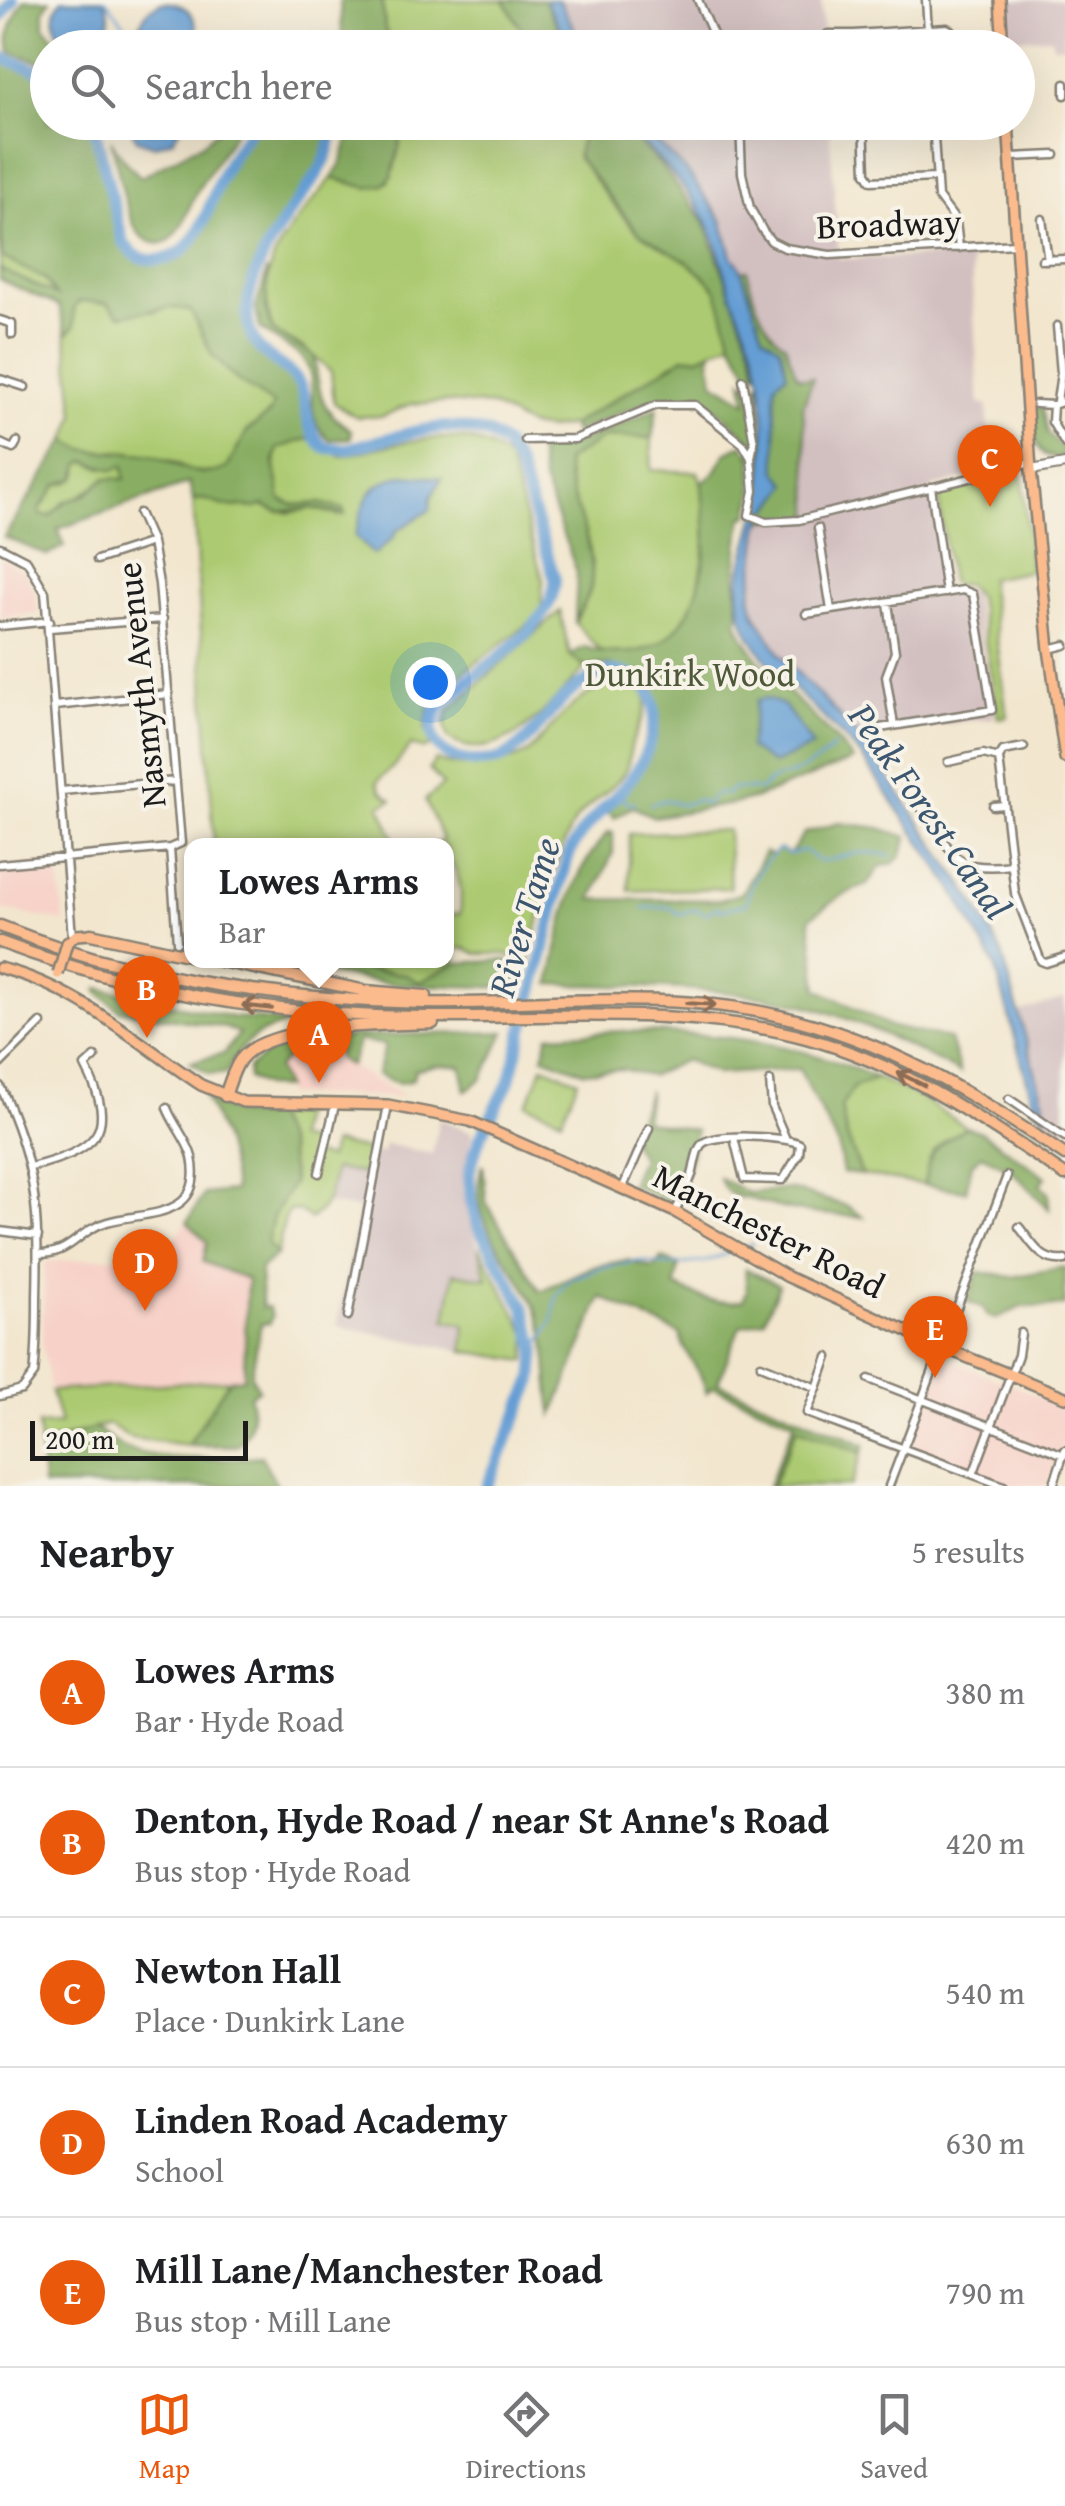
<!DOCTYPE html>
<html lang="en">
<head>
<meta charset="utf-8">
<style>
  :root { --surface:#fff; --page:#f2f2f2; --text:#202124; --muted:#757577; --line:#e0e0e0; --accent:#ea580c }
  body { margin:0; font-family:"Gentium Book Plus",serif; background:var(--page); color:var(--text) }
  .scale { position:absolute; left:30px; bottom:25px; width:218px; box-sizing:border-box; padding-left:10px; border:5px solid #1c1c1c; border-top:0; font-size:28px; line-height:35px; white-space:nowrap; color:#1c1c1c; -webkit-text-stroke:8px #f7f3e8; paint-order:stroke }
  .you { position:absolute; left:430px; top:682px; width:35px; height:35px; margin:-25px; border:8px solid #fff; border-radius:50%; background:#1a73e8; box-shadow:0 0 0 15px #1a73e833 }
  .badge { display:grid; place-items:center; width:65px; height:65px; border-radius:50%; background:var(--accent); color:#fff; font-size:32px; font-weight:700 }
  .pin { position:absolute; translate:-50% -82px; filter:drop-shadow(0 2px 5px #0008) }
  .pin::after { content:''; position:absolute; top:52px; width:35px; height:30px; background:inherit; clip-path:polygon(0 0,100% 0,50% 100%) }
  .popup { position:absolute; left:184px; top:838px; width:270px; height:130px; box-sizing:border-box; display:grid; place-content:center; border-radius:20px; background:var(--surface); filter:drop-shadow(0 2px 8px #0005); font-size:32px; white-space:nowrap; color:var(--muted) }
  .popup b { font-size:38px; color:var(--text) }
  .popup::after { content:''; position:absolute; left:50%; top:100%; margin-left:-20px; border:20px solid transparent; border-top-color:var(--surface) }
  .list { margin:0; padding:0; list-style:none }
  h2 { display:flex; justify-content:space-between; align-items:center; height:130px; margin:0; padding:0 40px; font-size:42px }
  h2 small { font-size:32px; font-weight:400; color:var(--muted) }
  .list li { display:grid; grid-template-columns:65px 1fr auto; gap:30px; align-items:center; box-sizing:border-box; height:150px; padding:0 40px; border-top:2px solid var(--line) }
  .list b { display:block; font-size:38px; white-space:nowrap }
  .list p { margin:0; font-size:32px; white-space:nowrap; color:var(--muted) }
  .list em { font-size:32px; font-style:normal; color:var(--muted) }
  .icon { flex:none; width:55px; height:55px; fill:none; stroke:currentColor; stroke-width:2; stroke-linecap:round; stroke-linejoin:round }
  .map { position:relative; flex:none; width:1065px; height:1486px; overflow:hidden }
  .search { position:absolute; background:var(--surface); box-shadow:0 10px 40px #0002; left:30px; right:30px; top:30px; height:110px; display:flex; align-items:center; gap:25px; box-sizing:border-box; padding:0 35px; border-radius:55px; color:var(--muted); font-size:38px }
  .sheet { height:880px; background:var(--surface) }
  nav { display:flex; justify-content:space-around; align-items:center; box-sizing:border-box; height:140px; border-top:2px solid var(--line); background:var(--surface); font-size:28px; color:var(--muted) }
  nav a { display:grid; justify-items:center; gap:5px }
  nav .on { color:var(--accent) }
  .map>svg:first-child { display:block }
  .built { fill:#f7d1c8 }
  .industrial { fill:#d2bfc0 }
  .green { fill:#acca71; stroke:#647346; stroke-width:2.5 }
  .forest { fill:#89ae63; stroke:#526540; stroke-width:2.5; fill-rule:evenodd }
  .water { fill:#659ed4; stroke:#405d78; stroke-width:2.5 }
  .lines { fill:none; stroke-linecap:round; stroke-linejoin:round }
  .stream { stroke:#659ed4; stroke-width:2.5 }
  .river { stroke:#659ed4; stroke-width:12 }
  .minor-casing { stroke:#878175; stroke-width:11 }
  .tertiary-casing { stroke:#878175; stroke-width:12 }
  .primary-casing { stroke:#878175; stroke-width:14 }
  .motorway-casing { stroke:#878175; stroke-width:15 }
  .minor { stroke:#fff; stroke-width:6 }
  .tertiary { stroke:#fff; stroke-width:8 }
  .primary { stroke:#fbbb8d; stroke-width:9 }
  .motorway { stroke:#fbbb8d; stroke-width:10 }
  .primary-bridge-casing { stroke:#878175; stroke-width:14; stroke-linecap:butt }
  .primary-bridge { stroke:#fbbb8d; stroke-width:9 }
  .oneway { stroke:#8c6c54 }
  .labels { text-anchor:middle; stroke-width:8; stroke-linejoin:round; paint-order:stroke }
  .street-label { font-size:35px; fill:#1c1c1c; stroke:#f7f3e8 }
  .park-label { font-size:35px; fill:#4e593a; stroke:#f7f3e8 }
  .water-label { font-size:38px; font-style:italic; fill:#3d566f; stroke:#f7f3e8 }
</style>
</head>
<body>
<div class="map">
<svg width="1065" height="1486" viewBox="0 0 1065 1486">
  <rect width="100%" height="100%" fill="#f7f3e8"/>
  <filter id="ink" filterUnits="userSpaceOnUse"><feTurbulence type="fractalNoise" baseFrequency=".01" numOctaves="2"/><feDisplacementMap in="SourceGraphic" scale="20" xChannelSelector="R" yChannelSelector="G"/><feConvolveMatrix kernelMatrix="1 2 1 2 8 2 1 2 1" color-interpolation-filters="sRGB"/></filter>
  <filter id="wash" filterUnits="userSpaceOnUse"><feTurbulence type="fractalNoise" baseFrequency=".0048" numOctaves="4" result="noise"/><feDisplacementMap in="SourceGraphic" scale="40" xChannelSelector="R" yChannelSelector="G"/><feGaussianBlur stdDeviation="2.25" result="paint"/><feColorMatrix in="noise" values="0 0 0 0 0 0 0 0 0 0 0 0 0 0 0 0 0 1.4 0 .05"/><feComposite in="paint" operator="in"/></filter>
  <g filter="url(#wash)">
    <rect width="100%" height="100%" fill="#f2e6ce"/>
    <path class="built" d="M0,557L24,572L34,589L38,613L0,618Z
      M58,863L64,922L0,909V867Z
      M302,1043H336L338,1059L403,1096L287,1095L277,1069Z
      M187,1222L207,1242L203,1262L247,1279L244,1379L51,1391L42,1343L45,1262L163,1253Z
      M944,1358L1065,1407V1437L1047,1486H1017L910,1446Z"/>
    <path class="industrial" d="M552,0H821L824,47H577Z
      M1005,0H1065V46H1053L1051,37L1007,39Z
      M629,123H829L839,259L975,255L971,263L979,404L987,405L991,472L932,487L946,592L963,590L973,594L994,718L884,732L856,741L764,646L745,601L761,511L769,392L713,217Z
      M1065,998V1144L1047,1132L1045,1106L1020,1012Z
      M439,1119L472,1132L463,1188L487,1280L454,1273L465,1325L463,1351L337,1326L359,1209L327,1204L334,1168L367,1174L372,1151L383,1153L385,1144L432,1154Z"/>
    <path class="green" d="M382,0H504L532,47H392L385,29Z
      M405,123H584L578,158C596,180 612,205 631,225C656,250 699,258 716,290C724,305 729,326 732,342L699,357H684L571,425L549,429L529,426L492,406L448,402L411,404L383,416L357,417L334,403L331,372L304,348L273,331C250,263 292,227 332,178L368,188L389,182Z
      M0,197L3,199L2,257L45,279L57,297L0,269Z
      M90,300L154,312L175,305L191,311L200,328L273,404L271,413L227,468L216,473L191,471L173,461L130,452L83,450L66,440L75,415L66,335L74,327V308L79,301Z
      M626,435L652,438L651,470L698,472C712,509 705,574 691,612C685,627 665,642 650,648C637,654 618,653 603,654L575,623C579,610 589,599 591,586C598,541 568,505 566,461L605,437Z
      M313,437L324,447L332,448L341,456C392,447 468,417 509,461L543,580L541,608L533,620L440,690L430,705L425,728L434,745L424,749L411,745L397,763L377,782L381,791L392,800L380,806L397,845H214L193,500L209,498L226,506L263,505L289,513L313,508L340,516L343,509L319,503L294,505L281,500C275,483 272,466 278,448Z
      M86,461L102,468L123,465L125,480L106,478C87,492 70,502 50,516L41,515L39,511L57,484L70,482L79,473V464Z
      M1014,473L1021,475L1023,481L1031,571L989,579L1007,717L998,718L978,597L967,585L953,584L950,581L938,494Z
      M560,611L570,655L585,668C553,701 499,773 448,738L445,725L448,711Z
      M618,681C665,687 642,715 632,743C629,752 630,765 624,773C610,794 582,805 571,828C551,870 540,916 529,961L516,960L506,954H477L464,948L456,949L455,963L420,983C392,968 359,970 329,961L446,960L447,914H460C461,899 462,884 455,870C450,859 447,858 446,846L436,844L443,840L425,800L443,785L429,769L436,760C460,769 505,767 527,753C535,747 542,737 549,730C568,708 589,688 618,681Z
      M728,830L730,888L629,891V834Z
      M543,1066L578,1080L562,1119L527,1104Z
      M877,1078L919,1097L966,1127C936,1148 929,1147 924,1185L862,1175L846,1134L841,1107L854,1087Z
      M301,1113L296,1139L312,1143V1154L328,1158L333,1143L372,1151L367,1174L334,1169C330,1190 330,1207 310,1219L299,1211L290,1210L285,1217L277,1255L267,1244L273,1217L293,1182L287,1145L273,1116Z
      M479,1247L528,1336L526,1361L463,1351L465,1325L446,1320L454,1273L487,1279Z
      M229,1380L188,1445L130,1438L109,1424L40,1445L38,1425L60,1424L51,1391Z
      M797,1428L862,1453L851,1486H772Z"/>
    <path class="forest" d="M24,0H50L44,10V26L62,47L48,48L47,64L10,52C5,31 14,18 24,0Z
      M340,0H382L385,29L392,47H339L347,39L342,34Z
      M504,0H544L568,47H532Z
      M0,57L47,74L48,122L93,123L118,230C124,245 132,259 150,260C197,262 207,211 221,176C230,157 244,139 256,123H331C340,187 232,249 249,327C257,359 289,360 299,384C307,400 306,420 313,437L278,448L274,461L281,500L294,505L319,503L343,509L345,515L313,508L278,512L263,505L256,508C246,507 238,507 228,506C214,505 210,497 193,500L189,483L58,529L64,546L47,555L4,537L66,440C89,458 125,449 152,455C170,460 185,472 204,473C213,474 219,471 227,468L247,431L270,413L273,404L237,380L212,355L191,311C169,303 144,313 120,315L107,303L79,301L74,308V327L66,335L59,306L0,280V269L56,295L45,279L2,257ZM86,461L113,470L123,466L125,479L106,478L85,495L66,501L50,516L41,515L39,510L57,485L76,478L80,464Z
      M226,123H240C227,146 213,166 199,188C189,203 184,231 168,241C156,248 142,239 136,229C125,212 117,162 111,140L125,162L141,177L203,143Z
      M353,123H405L392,176L384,185L368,188L332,178L341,164Z
      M584,123H619L659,163L704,221L752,349L757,373L750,374L732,342L717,291L711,283L688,262L639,233L578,158C575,145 586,136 584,123Z
      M267,270L266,311L273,331L314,356C320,393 318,409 351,430V438L329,440C298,412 324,382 301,357C290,346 272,339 260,328L256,309Z
      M747,270C752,295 763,331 785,344L796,374L801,378H813L803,406L811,517L758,521L768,374L731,273Z
      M712,351L710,359L714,382L747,402L743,380L747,384H759L762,459L752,458L754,491L749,515L743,517C738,540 736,567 737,590C737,602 741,612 737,622C759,678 818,712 853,760L756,798L732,804L654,817L633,807L614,818L603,806C615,795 628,785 636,772C655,743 667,692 629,674C606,664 611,662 585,668L570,655L584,647C601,653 612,653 630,652C691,646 709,574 705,522C704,508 702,496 702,482L715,472L726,453L743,444L751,456L754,444C739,431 722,410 705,402C669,386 608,419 574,433L571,426L684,357H699Z
      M1035,406L1042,407L1048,434L1065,450V456C1033,464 1031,430 1035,406Z
      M657,408L652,438L605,437L566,461C568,505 598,541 591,586C589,599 579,610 575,623L577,572L543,481L537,445L575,444Z
      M839,823L880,828L908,837L901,856L894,863L881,866L868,883L838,898L810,918L818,989L892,1027L950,1039L960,1073C904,1043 845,1012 782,1000C705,986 627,987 550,984C561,930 569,872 609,832L613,833V853L592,899L720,900L742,893L765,852L772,855L780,849L790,854L804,833Z
      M507,960L516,971L517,988L392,984L251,961H329L351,967L404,974L420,982L455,963Z
      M98,988L232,1017L296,1023C259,1030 242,1039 226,1074H209L190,1062L225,1053L239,1033L223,1027L119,1010L98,992Z
      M623,1031C720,1035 787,1038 877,1078L854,1087L841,1107L846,1134L862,1175L843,1173L838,1145L799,1069L717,1074L685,1060L651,1076L622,1069L584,1072L543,1057L549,1035Z
      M505,1032L482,1079L466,1091L461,1066L436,1065L415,1070L413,1079C400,1087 389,1080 377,1074L385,1045L359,1040L350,1066L338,1059L336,1039L356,1036Z
      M302,1043L277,1068L285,1088L267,1087L248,1078V1068L279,1044Z
      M649,1090L645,1121L696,1130L688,1170L670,1202L630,1184L641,1158L631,1140Z
      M205,1098L238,1114L273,1116L287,1145L293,1182L273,1217L267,1243L277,1255L260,1269L262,1308L268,1307L272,1316L270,1323L261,1324L251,1376L259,1389L250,1396C254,1417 252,1430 237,1446L188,1445L229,1380L244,1378L247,1279L203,1262L207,1242L187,1222L204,1194L234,1191C231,1156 221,1130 205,1098Z
      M966,1127L981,1132L1046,1177L1040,1185L1048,1193L1049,1209L1011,1170L982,1155L972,1163L966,1191L924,1185C929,1147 936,1148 966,1127Z
      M483,1164L486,1202L540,1291L592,1267L627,1260L653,1268L662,1258L679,1265L675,1286C698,1297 717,1306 743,1300L747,1291L745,1269L779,1285L764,1320L740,1326L718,1383L865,1445L862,1453L797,1428L772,1486H768L795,1422L713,1387L706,1393C703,1370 684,1357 680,1334L601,1297L553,1416C546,1385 550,1352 541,1322C525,1268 461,1226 483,1164Z
      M718,1177L748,1193L790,1189L847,1206L863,1217C826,1215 791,1213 755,1200C745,1197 735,1199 726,1190C723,1186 721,1181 718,1177Z
      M1065,1267V1305L1062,1306L1021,1307L996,1319L987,1316L984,1308L967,1301L978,1272L1012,1277Z
      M95,1428C103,1434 112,1441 121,1446C154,1462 225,1460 261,1456L278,1486H43L40,1445Z"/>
    <path class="water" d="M61,0H103C123,30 92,59 63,39C53,26 51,14 61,0Z
      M545,0H559L584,47H570Z
      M161,3C189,1 204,23 192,47H144C134,28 142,11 161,3Z
      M127,123V122L183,123L173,140L155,146L137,140Z
      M621,123H637L687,171L722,220L732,256L740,267L763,335L780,347L787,374L776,382L775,388L777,472L788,484L771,508L765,512L759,529L751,596L755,614L780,654L866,744L973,900L1002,953L1045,1107V1118L1035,1109L995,966L950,885L862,757C830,718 756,664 743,620C729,575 755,537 760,494C766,451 767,399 756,357C750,335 738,314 731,293C722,266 717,238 702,214C681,179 650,151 621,123Z
      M402,475L442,478L431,497L430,510L395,532L394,537L374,555L355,536C365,501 364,486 402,475Z
      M766,698L784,705L813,746L773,764L749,748L757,700Z"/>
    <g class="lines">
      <path class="stream" d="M106,0L142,48
        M619,792L628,803H635
        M650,804L667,800L681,805L697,800L706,804L715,794H727L733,788L761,790C772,775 780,779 795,773C808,768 824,757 835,746
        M643,908L670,907L679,914L697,909L706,914L716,907L721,910L746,904C751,882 761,862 780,849L789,854L804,850L820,862C848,856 862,848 890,856
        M746,1247L752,1244
        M536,1349L552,1322L557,1295L570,1279L601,1268L640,1261L669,1265L704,1262L731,1252"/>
      <path class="river" d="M0,18L13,0
        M0,57L48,74
        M93,122L123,242C132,254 139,260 155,260C199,260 207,208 222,175C230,156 244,139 256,122
        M331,122C336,164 303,190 283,222C263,253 232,308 256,344C266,359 285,365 296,379C311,397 299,423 324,448L347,449L417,431L443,427L461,428L489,434L505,445L518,465L555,579C555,622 497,658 466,683C457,690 442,699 437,710C416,754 465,767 498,760C535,744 553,697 590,679C604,671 619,669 634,677C669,694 652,748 635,773C614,804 583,821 568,857L510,1080L478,1142L469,1173L471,1201L478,1226L524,1307L536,1349L533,1380L487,1486"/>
    </g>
  </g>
  <g filter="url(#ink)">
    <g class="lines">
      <g class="minor-casing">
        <path id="minor" d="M698,0L719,48
          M926,0L928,30
          M828,34H854
          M855,48L854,34L947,28L974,44L1003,43
          M1065,84V95
          M740,122L742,173L750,208L763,231L771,241L785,248L830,255L1016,244
          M864,122L866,173L871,181L935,178
          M933,122L938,197L956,221L959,248
          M1010,157L1055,155
          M1042,219L1048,260
          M1042,260L1065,259
          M0,320L12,324V335
          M1057,326L1061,373L1057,401
          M0,379L25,387
          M743,380L754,443L751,457
          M1036,404L1053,405L1065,401
          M1053,405L1052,422L1065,444
          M525,440L575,439L657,405H695L743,444L751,458L754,491L749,515L766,522L799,520L1031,463
          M0,443L13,449L17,442
          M931,487L946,593
          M139,513L152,542L159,584L181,843L170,848
          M818,528L831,610
          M0,547L27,561L45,592L72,937
          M97,560L152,542
          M888,603L895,652L886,676L894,725
          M806,614L963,590L973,594L992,710L874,729
          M0,626L50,621
          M50,628L163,619
          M1049,649L1065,645
          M55,706L169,694
          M999,758L1003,751L1024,747
          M948,762L983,754L999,758L1015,893L1041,961L1046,963L1065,957
          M61,791L176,781
          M917,803C955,845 943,874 1011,865
          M993,806L1004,805
          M170,848L177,942
          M0,864L170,848
          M0,1064L41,1023
          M770,1081L772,1107L785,1137
          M0,1086C37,1163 39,1213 37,1297C37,1323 37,1349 34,1374L22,1390L0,1396
          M1009,1099L1065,1137
          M31,1167C96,1150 120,1133 85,1066L95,1057
          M319,1173L335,1105
          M623,1187L649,1128
          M675,1212C681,1200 687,1188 692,1175C695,1166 695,1153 701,1145C710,1132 787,1136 800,1144L799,1154L783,1180L744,1179L734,1138
          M1019,1227C1033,1244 1041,1263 1065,1260
          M0,1231L38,1236
          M39,1254C72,1254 77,1231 107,1222C143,1211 205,1221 192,1157C188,1141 173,1124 167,1108
          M348,1316L388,1105
          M761,1365L817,1388L828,1357
          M869,1379L1064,1455
          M817,1388L807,1413L1004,1486
          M974,1472L1018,1355L1021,1333
          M889,1486L1007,1176
          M1053,1486L1065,1450"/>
      </g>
      <g class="tertiary-casing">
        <path id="tertiary" d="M1031,470L1065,464"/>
      </g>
      <g class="primary-casing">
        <path id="primary" d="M1000,0L1003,48
          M1008,122L1031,470L1049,649L1065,758
          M67,943L76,935L91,934
          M0,968C77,987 136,1042 201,1085L243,1102L388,1105L470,1121L675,1212L788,1277L942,1347L1065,1397"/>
      </g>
      <g class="motorway-casing">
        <path id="motorway" d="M0,926C134,980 280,1000 424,1003C541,1005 665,989 780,1016C886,1040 975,1095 1065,1155
          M91,934L192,956
          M0,942C137,994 283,1017 429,1017C554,1018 684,1005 806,1038C902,1064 983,1120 1065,1175
          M215,960L366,991L426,996
          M225,1096C229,1085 233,1070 240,1060C266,1023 390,1025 433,1023"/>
      </g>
      <use href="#minor" class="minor"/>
      <use href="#tertiary" class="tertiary"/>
      <use href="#primary" class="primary"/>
      <use href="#motorway" class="motorway"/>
      <g class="primary-bridge-casing">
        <path id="primary-bridge" d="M58,974L67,943"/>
      </g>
      <use href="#primary-bridge" class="primary-bridge"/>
    </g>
    <defs><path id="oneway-shaft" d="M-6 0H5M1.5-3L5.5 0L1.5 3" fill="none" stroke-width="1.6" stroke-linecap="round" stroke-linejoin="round" transform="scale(2.5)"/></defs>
    <g class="oneway">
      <use href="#oneway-shaft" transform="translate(701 1004) rotate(4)"/>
      <use href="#oneway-shaft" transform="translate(257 1007) rotate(-173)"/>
      <use href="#oneway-shaft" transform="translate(911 1079) rotate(-154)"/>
    </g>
  </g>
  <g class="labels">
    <g class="street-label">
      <text transform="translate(889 224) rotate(-2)" y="12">Broadway</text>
      <text transform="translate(141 685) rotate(-96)" y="12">Nasmyth Avenue</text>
      <text transform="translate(769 1231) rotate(27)" y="12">Manchester Road</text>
    </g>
    <g class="park-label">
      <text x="690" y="686">Dunkirk Wood</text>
    </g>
    <g class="water-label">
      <text transform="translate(930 811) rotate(55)" y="13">Peak Forest Canal</text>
      <text transform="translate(524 917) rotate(-73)" y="13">River Tame</text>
    </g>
  </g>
</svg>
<div class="scale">200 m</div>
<div class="you"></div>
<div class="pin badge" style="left:319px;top:1083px">A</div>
<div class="popup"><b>Lowes Arms</b>Bar</div>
<div class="pin badge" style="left:147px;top:1038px">B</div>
<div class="pin badge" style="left:990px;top:507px">C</div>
<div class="pin badge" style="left:145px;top:1311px">D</div>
<div class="pin badge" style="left:935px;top:1378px">E</div>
<div class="search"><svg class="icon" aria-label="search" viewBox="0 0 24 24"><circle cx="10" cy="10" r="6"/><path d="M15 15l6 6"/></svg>Search here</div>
</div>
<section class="sheet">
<h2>Nearby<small>5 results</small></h2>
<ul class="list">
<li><span class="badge">A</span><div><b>Lowes Arms</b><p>Bar · Hyde Road</p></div><em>380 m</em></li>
<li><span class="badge">B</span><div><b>Denton, Hyde Road / near St Anne's Road</b><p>Bus stop · Hyde Road</p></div><em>420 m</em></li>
<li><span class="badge">C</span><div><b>Newton Hall</b><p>Place · Dunkirk Lane</p></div><em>540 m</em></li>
<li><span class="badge">D</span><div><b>Linden Road Academy</b><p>School</p></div><em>630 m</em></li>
<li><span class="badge">E</span><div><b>Mill Lane/Manchester Road</b><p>Bus stop · Mill Lane</p></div><em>790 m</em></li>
</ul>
</section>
<nav>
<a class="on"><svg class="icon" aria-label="map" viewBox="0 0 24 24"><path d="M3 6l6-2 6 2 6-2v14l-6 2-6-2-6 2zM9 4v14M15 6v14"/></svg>Map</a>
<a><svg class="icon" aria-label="directions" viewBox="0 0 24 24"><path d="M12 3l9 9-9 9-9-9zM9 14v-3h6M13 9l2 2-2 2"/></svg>Directions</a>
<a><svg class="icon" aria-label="saved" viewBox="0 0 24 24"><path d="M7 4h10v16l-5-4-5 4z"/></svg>Saved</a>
</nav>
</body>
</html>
